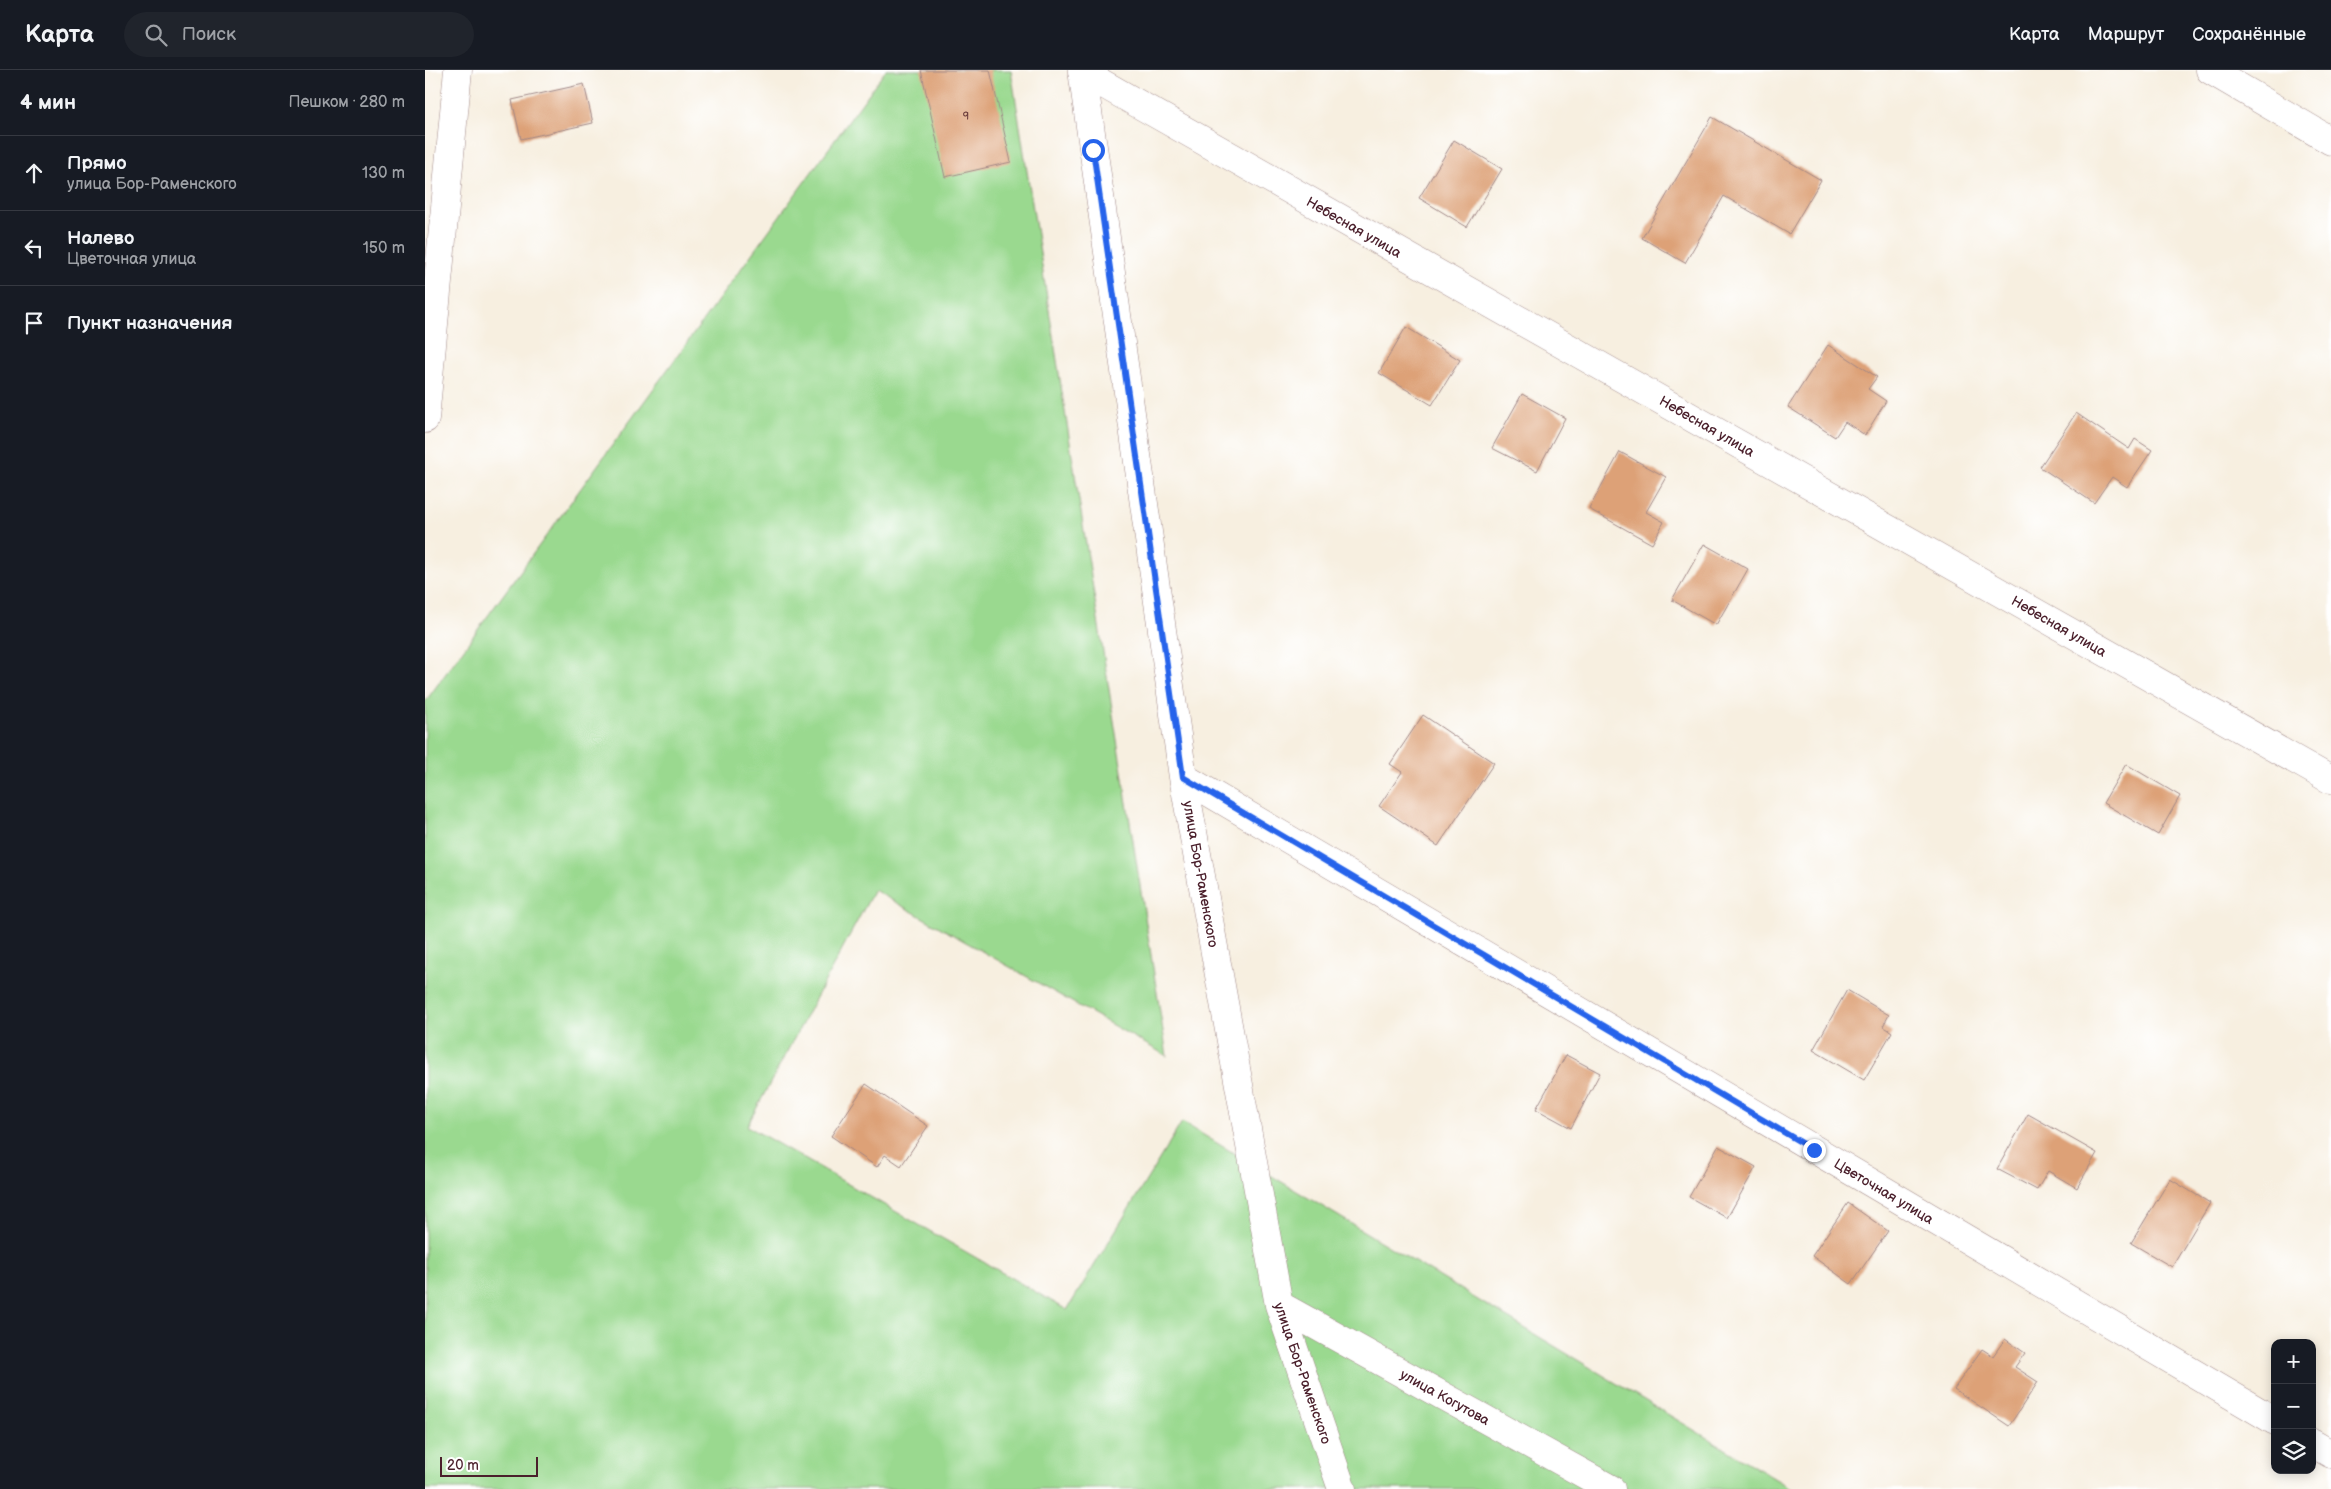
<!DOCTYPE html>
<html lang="ru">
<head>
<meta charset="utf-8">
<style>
  :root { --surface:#171b24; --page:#20242c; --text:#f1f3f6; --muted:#9ea1a6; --line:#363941 }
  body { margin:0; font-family:"Balsamiq Sans",sans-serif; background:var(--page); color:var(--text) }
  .controls { position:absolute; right:15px; bottom:15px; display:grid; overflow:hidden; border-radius:10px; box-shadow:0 2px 12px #0003 }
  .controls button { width:45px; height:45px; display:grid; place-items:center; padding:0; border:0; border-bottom:1px solid var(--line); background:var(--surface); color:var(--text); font:25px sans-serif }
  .scale { position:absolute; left:15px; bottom:12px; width:98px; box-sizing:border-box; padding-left:5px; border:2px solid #4a1f2b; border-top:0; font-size:14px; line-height:18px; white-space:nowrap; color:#4a1f2b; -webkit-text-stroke:4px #fff; paint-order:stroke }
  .stop { position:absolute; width:15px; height:15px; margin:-11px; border:4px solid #2563eb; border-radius:50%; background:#fff }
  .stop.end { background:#2563eb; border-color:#fff; box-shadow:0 1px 5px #0008 }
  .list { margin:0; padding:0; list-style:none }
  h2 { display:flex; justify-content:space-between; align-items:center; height:65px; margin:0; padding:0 20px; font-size:21px }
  h2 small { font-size:16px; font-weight:400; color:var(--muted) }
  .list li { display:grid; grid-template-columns:32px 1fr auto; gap:15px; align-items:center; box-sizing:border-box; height:75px; padding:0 20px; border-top:1px solid var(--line) }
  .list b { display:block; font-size:19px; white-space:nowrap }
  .list p { margin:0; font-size:16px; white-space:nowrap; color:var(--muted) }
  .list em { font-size:16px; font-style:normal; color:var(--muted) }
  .icon { flex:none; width:28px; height:28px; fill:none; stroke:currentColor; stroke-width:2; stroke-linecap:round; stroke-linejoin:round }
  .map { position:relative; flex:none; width:1906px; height:1419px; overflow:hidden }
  header { display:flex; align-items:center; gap:30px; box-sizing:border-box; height:70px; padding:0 25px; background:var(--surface); border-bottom:1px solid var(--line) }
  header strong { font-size:24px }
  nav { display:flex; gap:28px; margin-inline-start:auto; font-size:18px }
  .search { width:350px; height:45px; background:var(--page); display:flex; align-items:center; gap:12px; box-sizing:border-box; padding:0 18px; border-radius:28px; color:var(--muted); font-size:19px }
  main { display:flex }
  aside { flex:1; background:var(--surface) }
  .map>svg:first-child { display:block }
  .green { fill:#9ad98f; stroke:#727c5d }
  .building { fill:#dda177 }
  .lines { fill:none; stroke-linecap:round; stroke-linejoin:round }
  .minor-casing { stroke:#a08786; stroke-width:29 }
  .minor { stroke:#fff; stroke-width:28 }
  .route { stroke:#2563eb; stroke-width:6 }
  .labels { text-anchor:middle; stroke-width:5; stroke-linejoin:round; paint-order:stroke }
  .number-label { font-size:11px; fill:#6f403e }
  .street-label { font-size:14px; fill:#4a1f2b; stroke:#fff }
</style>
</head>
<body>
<header>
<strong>Карта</strong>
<div class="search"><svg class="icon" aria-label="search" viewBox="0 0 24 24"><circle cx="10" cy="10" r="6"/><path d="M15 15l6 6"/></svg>Поиск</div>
<nav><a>Карта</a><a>Маршрут</a><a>Сохранённые</a></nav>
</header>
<main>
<aside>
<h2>4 мин<small>Пешком · 280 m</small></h2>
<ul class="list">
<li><svg class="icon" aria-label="ahead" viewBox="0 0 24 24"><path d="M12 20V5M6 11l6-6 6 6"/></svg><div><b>Прямо</b><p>улица Бор-Раменского</p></div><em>130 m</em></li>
<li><svg class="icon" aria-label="left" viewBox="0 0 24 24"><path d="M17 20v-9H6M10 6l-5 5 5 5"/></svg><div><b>Налево</b><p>Цветочная улица</p></div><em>150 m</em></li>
<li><svg class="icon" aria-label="arrive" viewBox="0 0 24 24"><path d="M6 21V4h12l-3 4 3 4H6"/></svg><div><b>Пункт назначения</b></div></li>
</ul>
</aside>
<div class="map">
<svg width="1906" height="1419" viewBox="0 0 1906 1419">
  <rect width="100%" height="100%" fill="#fff"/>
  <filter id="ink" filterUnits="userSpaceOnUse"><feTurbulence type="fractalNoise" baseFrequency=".02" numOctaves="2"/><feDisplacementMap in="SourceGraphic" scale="10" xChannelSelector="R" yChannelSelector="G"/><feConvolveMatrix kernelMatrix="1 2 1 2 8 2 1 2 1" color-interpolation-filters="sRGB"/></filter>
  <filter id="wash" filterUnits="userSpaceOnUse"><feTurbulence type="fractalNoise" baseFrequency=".0096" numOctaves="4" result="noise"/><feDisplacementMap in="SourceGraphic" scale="20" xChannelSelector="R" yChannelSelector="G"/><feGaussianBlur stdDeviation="1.12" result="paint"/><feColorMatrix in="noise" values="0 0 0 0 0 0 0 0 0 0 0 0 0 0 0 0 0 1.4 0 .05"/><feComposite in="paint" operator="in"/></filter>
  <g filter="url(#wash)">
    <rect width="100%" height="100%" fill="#f7efe0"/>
    <path class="green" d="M461,0H586L742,986L449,820L322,1056L642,1240L757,1052L1367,1419H0V632Z"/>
    <g id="blocks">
      <path class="building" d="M496,0H565L586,92L520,107Z
        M159,14L168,53L96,69L87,30Z
        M1287,47L1396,110L1364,164L1299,126L1260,193L1217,168Z
        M1029,70L1077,99L1042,157L994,128Z
        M981,257L1035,290L1007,335L954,303Z
        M1403,275L1452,307L1443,319L1461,331L1440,365L1420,352L1410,367L1363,337Z
        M1097,324L1140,348L1112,401L1067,378Z
        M1651,343L1704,379L1710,369L1727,380L1702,417L1687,407L1669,433L1615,397Z
        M1195,382L1241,407L1221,442L1239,452L1227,474L1164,439Z
        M1279,474L1323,499L1291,555L1247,530Z
        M998,645L1069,693L1013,776L954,736L977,702L965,694Z
        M1701,694L1755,726L1733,765L1678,733Z
        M1422,920L1464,945L1458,956L1467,962L1439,1010L1388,980Z
        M1141,985L1175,1003L1146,1058L1111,1039Z
        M441,1014L503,1056L476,1096L460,1085L452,1097L406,1066Z
        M1603,1044L1672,1083L1652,1118L1623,1101L1612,1120L1572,1099Z
        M1293,1076L1331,1097L1302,1148L1264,1127Z
        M1745,1109L1785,1133L1747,1197L1706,1173Z
        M1423,1133L1463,1161L1426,1214L1387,1186Z
        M1580,1269L1600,1283L1590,1297L1613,1312L1584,1356L1529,1319L1557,1279L1568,1286Z"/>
    </g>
  </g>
  <g filter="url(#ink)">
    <use href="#blocks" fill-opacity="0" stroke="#a08786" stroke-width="1"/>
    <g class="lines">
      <g class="minor-casing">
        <path id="minor" d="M657,0L758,707L854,1235L917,1419
          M1785,0L1906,71
          M657,2L1906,710
          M0,349L33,0
          M758,707L1850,1351
          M854,1235L1186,1419
          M1887,1373L1906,1384"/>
      </g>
      <use href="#minor" class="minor"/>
    </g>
  </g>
  <g class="lines" filter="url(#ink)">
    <path class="route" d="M668,80L758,707L1389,1080"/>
  </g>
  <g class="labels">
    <g class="number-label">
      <text x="541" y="50">9</text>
    </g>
    <g class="street-label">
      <text transform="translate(929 157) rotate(30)" y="5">Небесная улица</text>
      <text transform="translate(1282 356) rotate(30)" y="5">Небесная улица</text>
      <text transform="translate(1634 556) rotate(30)" y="5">Небесная улица</text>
      <text transform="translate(776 804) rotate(80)" y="5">улица Бор-Раменского</text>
      <text transform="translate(1459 1121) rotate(31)" y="5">Цветочная улица</text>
      <text transform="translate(878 1303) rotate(71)" y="5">улица Бор-Раменского</text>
      <text transform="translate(1020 1327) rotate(29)" y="5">улица Когутова</text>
    </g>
  </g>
</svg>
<div class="controls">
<button>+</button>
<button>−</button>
<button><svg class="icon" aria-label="layers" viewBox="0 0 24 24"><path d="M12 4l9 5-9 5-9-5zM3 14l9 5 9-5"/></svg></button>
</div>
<div class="scale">20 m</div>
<div class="stop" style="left:668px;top:80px"></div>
<div class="stop end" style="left:1389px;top:1080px"></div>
</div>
</main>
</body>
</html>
